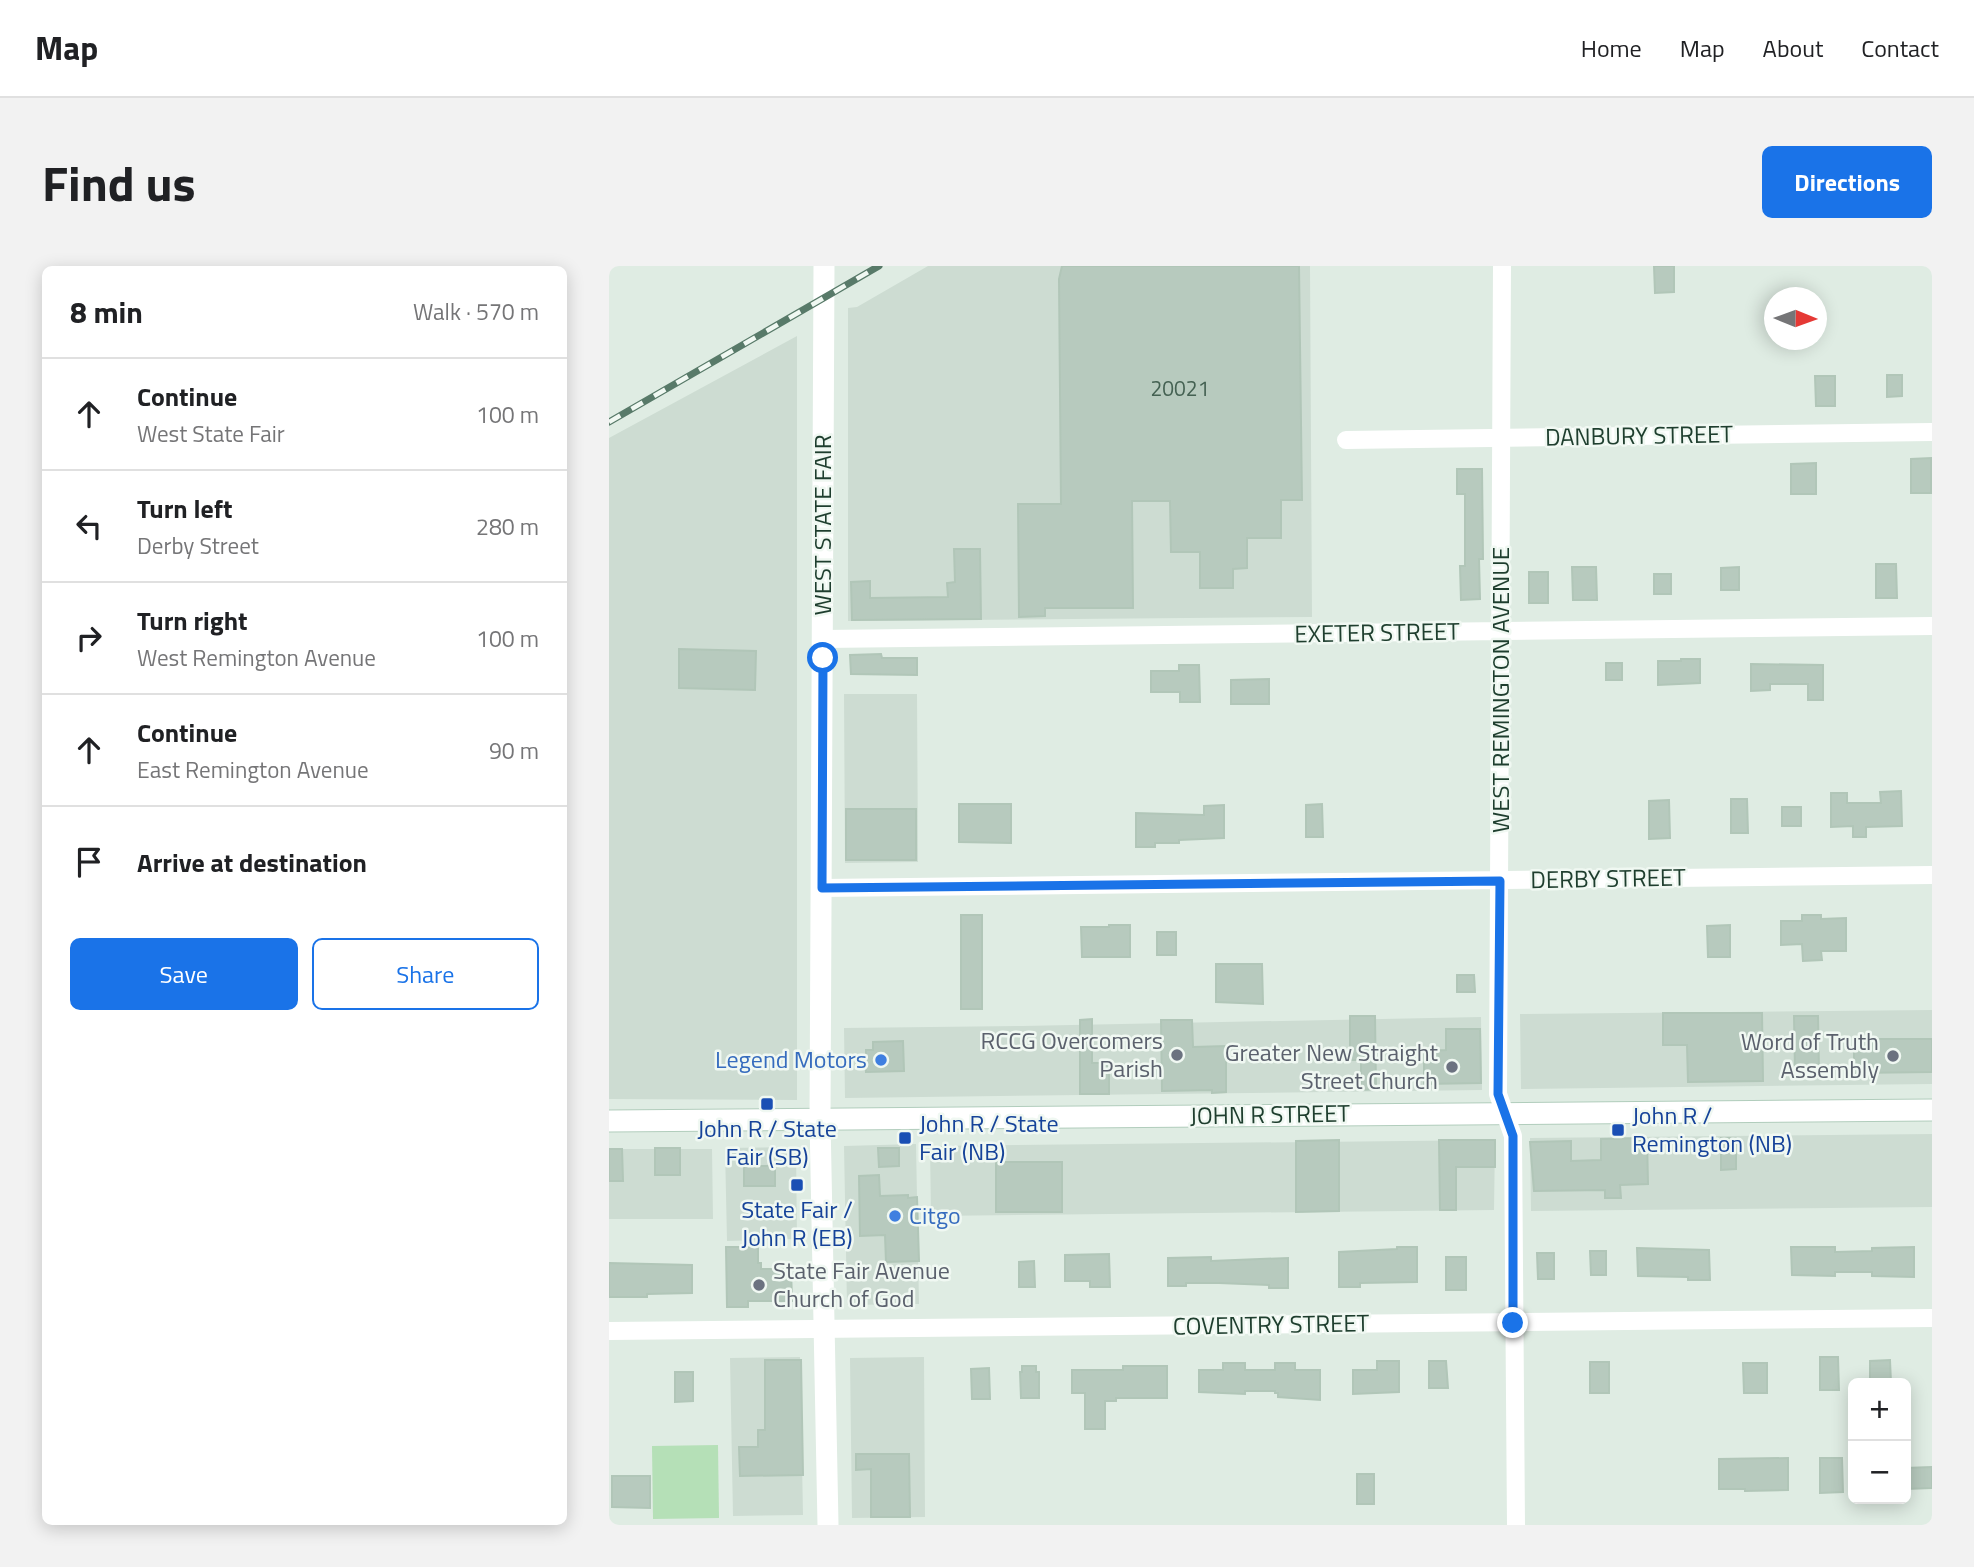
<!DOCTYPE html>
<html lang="en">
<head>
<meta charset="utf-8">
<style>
  :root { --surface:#fff; --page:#f2f2f2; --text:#202124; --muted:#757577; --line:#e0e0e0; --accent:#1a73e8 }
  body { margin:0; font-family:"Titillium Web",sans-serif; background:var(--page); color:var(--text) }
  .controls { position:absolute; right:21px; bottom:21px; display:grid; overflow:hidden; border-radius:10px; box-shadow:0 4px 18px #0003 }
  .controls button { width:63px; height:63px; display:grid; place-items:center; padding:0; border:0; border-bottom:2px solid var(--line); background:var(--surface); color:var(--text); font:35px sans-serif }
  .compass { position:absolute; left:1155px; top:21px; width:63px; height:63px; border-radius:50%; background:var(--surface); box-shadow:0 4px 18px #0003; rotate:91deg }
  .stop { position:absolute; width:21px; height:21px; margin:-16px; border:5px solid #1a73e8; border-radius:50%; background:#fff }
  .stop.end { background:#1a73e8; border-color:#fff; box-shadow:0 2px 7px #0008 }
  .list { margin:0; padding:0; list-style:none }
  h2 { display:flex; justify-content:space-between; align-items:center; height:91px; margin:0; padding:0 28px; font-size:30px }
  h2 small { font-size:23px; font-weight:400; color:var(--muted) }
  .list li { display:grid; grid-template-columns:46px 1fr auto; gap:21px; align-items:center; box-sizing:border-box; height:112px; padding:0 28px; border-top:2px solid var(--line) }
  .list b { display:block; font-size:26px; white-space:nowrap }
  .list p { margin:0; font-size:23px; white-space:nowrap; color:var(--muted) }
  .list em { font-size:23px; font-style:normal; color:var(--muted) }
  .actions { display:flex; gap:14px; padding:21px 28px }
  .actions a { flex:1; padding:16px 0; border:2px solid var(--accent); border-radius:10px; text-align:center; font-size:24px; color:var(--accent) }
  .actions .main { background:var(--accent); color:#fff }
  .icon { flex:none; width:38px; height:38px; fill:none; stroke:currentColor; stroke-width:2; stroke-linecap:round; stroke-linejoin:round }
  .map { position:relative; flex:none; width:1323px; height:1259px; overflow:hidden; border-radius:10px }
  header { display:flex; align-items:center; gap:42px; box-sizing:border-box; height:98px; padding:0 35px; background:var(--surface); border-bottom:2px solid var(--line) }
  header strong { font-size:33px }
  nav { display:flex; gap:38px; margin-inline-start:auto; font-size:24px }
  .intro { display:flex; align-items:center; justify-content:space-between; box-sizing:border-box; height:168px; padding:0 42px }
  h1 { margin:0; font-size:49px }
  .button { padding:18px 32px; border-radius:10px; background:var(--accent); color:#fff; font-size:24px; font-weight:700 }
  main { display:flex; gap:42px; padding:0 42px }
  aside { flex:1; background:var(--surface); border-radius:10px; box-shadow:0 4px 18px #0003 }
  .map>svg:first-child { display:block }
  .built { fill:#cddcd2 }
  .green { fill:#b5e0b7 }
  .building { fill:#b7cabe; stroke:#b1c6b8; stroke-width:2 }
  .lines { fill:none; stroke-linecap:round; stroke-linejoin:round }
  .secondary-casing { stroke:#b1cdbc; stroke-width:23 }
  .minor { stroke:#fff; stroke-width:18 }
  .tertiary { stroke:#fff; stroke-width:21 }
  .secondary { stroke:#fff; stroke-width:21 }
  .rail-casing { stroke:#587a69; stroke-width:7 }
  .rail { stroke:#f0f8f2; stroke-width:4.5; stroke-dasharray:13; stroke-linecap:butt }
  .route { stroke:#1a73e8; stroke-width:9 }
  .worship-dot { fill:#6b7280; stroke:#f0f8f2; stroke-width:2.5 }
  .shop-dot { fill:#3f7fe0; stroke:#f0f8f2; stroke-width:2.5 }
  .transit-dot { fill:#1a4fb4; stroke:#f0f8f2; stroke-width:2.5 }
  .labels { text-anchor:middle; stroke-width:5; stroke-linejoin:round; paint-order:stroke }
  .number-label { font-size:21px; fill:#446152 }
  .street-label { font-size:24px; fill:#1e3e2e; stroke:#f0f8f2 }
  .worship-label { font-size:24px; fill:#5b616d; stroke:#f0f8f2; text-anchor:end }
  .shop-label { font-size:24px; fill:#366cbe; stroke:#f0f8f2; text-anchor:end }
  .transit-label { font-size:24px; fill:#164399; stroke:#f0f8f2; text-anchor:start }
</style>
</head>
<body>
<header>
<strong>Map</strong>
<nav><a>Home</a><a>Map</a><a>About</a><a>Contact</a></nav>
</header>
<div class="intro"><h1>Find us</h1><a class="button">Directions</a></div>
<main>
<aside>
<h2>8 min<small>Walk · 570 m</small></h2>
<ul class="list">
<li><svg class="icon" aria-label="ahead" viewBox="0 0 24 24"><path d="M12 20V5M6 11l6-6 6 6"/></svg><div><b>Continue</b><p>West State Fair</p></div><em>100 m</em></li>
<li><svg class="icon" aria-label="left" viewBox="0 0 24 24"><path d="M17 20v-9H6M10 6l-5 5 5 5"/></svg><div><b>Turn left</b><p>Derby Street</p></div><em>280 m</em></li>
<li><svg class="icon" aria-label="right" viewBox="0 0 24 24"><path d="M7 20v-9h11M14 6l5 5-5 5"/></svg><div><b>Turn right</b><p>West Remington Avenue</p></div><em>100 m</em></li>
<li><svg class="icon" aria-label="ahead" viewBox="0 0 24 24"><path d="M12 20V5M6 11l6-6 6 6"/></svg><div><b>Continue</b><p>East Remington Avenue</p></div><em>90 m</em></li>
<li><svg class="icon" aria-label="arrive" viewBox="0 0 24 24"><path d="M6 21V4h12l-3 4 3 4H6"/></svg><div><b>Arrive at destination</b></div></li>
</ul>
<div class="actions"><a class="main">Save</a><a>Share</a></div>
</aside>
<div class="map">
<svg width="1323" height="1259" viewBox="0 0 1323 1259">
  <rect width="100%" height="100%" fill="#dfece3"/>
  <path class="built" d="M319,0H701L703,351L239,355V42L248,41Z
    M188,70V834L0,833V172Z
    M235,428H308L309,596L236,597Z
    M1323,744V818L912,823L911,748Z
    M872,751L873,824L236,832L235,762L413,760Z
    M1323,868V941L922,945L921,872Z
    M886,874L885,944L322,950L321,880Z
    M307,878L310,1038L238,1039L235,880Z
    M187,881L188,973L118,975L116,882Z
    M0,883H103L104,953H0Z
    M191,1091L194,1249L124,1250L121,1092Z
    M315,1091L316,1251L243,1252L241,1092Z"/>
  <path class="green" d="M109,1179L110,1252L44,1253L43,1180Z"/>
  <path class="building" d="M453,0H690L693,234H672V272H638V302L624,303V322H591V286H562L561,235H523L524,342H436V350L410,351L409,238H452L450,13Z
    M1045,0H1065V26L1046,27Z
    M1278,109H1293V130L1278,131Z
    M1206,110H1226V140H1207Z
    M1322,192V227H1302V193Z
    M1207,197V228H1182V198Z
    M848,203H873L874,293H870L871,333L852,334L851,300H856V228H848Z
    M345,283H371L372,353L243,354L242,316L261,315V332L339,331L338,317L346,316Z
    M1267,298H1287L1288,332H1267Z
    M963,301H987L988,334H964Z
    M1130,301V324H1112V302Z
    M920,306H939V337H920Z
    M1045,308H1062V328H1045Z
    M70,383L147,385L146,424L70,422Z
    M272,388L273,392H308V409L242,408L241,389Z
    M1072,393H1091V417L1049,419V395H1072Z
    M997,397H1013V414H997Z
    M1142,398L1214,399V434H1199V418H1161V424L1142,425Z
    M570,399H590L591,436H571V426H542V405H570Z
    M660,413V438H622V414Z
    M1292,525L1293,560L1257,561V571H1244V560L1222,561V527H1238V537H1272L1271,526Z
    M1122,533H1138L1139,567H1122Z
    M1060,534L1061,572L1040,573V535Z
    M350,538H402V577L350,576Z
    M713,538L714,571H697V539Z
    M615,539V572L570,574V577H546V581H527V547L595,549V540Z
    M1173,541H1192V560H1173Z
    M237,543H307V594H237Z
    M352,649H373V743H352Z
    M1193,649H1212V653L1237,652V685H1212L1213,694L1194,695L1193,678L1172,679V655H1193Z
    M500,659H521V691H473L472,661H500Z
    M1121,659V691H1099L1098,660Z
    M548,666H567V689H548Z
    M607,698H653L654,738L607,736Z
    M848,709H865L866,726H848Z
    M1054,747H1153L1154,815L1079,816L1078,779H1054Z
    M741,750H766L767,823L752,824V794H741Z
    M1185,750H1209L1210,805H1186Z
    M483,753V797H500V828H471V754Z
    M552,754H583L584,781L617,780V826L603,827V824L553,825Z
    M837,763H871L872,817L815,818V785L837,784Z
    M1245,773H1323V806L1245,807Z
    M294,775L295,805L257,806V784H264V776Z
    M1038,872L1039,918L1011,919L1012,932H996V924L925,925L921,876L962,875V895L992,894V873Z
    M1112,872H1127V903L1112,904Z
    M730,874V945L687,946V875Z
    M830,874H886V901H847V944H831Z
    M46,882H71V909H46Z
    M269,882H290V900L270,901Z
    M0,883H13L14,915H0Z
    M387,896H453V946H387Z
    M135,900H166V920H135Z
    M270,909L271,930L299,929V932L308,931L310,995L277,996L276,969L251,970L250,910Z
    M117,981H149V997H152V1003H182L183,1035H139V1041H118Z
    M788,981H808V1016L751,1017V1021H730V986L788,983Z
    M1182,981H1226V986L1263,985V982L1305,981V1011L1263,1010V1006H1226V1010L1183,1009Z
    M1028,982L1100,984L1101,1014H1079V1011L1029,1010Z
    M981,985H997V1009H982Z
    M928,987H945V1013H929Z
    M500,988L501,1021H481V1015H456V989Z
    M602,991V995L679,992V1022H660V1019L610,1017H577V1020H559V992Z
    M837,991H857V1024H837Z
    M425,995L426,1021H410V996Z
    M0,997L83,999V1027L38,1028V1031H0Z
    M1211,1091H1229L1230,1124H1211Z
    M156,1094H192L194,1209L131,1210L130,1181H149V1164H156Z
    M1281,1094L1282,1117H1261V1095Z
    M768,1095H790V1126L744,1128V1104H768Z
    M820,1095H837L839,1122H820Z
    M981,1096H1000V1127H981Z
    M614,1097H636V1104H666V1097H686V1104H711V1134L669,1131V1127H666V1125H636V1128L590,1126V1104H614Z
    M1134,1097H1158V1127H1135Z
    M413,1100H427V1106H430V1132H412L411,1106H413Z
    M514,1100H558V1132H507V1135H496V1163H476V1127H463V1104H514Z
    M380,1102L381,1133H363L362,1103Z
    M66,1106H84V1135L66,1136Z
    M247,1188H300L301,1251H262V1203L247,1204Z
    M1179,1192V1224L1136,1225V1223H1110V1193Z
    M1211,1192H1233L1234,1226L1211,1227Z
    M1323,1201V1222L1297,1223V1202Z
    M748,1208H765V1238H748Z
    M3,1210H41V1242L3,1241Z"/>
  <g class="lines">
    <g class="secondary-casing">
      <path id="secondary" d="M0,855L1323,844"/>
    </g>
    <path class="minor" d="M893,0L889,828L904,870L907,1259
      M737,174L1323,166
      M214,373L1323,360
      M213,622L1323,609
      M0,1065L1323,1052"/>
    <path class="tertiary" d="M215,0L211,854L219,1259"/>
    <use href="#secondary" class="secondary"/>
    <g class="rail-casing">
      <path id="rail" d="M0,156L270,0"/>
    </g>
    <use href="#rail" class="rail"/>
  </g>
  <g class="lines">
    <path class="route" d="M214,392L213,622L891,615L889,828L904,870V1057"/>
  </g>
  <g class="worship-dot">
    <circle cx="568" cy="789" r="7"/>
    <circle cx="1284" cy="790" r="7"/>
    <circle cx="843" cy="801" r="7"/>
    <circle cx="150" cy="1019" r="7"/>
  </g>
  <g class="shop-dot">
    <circle cx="272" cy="794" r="7"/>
    <circle cx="286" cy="950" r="7"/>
  </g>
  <g class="transit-dot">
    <rect x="151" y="831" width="14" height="14" rx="3.5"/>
    <rect x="1002" y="857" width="14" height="14" rx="3.5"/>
    <rect x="289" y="865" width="14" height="14" rx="3.5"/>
    <rect x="181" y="912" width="14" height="14" rx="3.5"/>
  </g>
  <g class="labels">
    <g class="number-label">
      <text x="571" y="130">20021</text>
    </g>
    <g class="street-label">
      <text transform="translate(1030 170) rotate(-1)" y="8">DANBURY STREET</text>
      <text transform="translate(214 259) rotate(-90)" y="8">WEST STATE FAIR</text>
      <text transform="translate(768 367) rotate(-1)" y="8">EXETER STREET</text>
      <text transform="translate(892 424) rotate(-90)" y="8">WEST REMINGTON AVENUE</text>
      <text transform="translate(999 613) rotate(-1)" y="8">DERBY STREET</text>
      <text transform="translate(661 849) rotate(-1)" y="8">JOHN R STREET</text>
      <text transform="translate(662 1059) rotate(-1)" y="8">COVENTRY STREET</text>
    </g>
    <g class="worship-label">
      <text x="554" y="783">RCCG Overcomers<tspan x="554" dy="28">Parish</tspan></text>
      <text x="1270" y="784">Word of Truth<tspan x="1270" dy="28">Assembly</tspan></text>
      <text x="829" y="795">Greater New Straight<tspan x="829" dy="28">Street Church</tspan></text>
      <text x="164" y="1013" text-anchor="start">State Fair Avenue<tspan x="164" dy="28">Church of God</tspan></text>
    </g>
    <g class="shop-label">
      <text x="258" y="802">Legend Motors</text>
      <text x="300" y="958" text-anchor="start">Citgo</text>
    </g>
    <g class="transit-label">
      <text x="1023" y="858">John R /<tspan x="1023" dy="28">Remington (NB)</tspan></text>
      <text x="310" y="866">John R / State<tspan x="310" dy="28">Fair (NB)</tspan></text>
      <text x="158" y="871" text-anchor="middle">John R / State<tspan x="158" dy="28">Fair (SB)</tspan></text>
      <text x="188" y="952" text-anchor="middle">State Fair /<tspan x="188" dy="28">John R (EB)</tspan></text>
    </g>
  </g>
</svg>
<div class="controls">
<button>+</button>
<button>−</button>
</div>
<svg class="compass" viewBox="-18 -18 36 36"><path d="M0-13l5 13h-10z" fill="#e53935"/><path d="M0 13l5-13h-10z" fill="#757577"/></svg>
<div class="stop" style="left:214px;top:392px"></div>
<div class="stop end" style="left:904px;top:1057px"></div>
</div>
</main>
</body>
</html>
